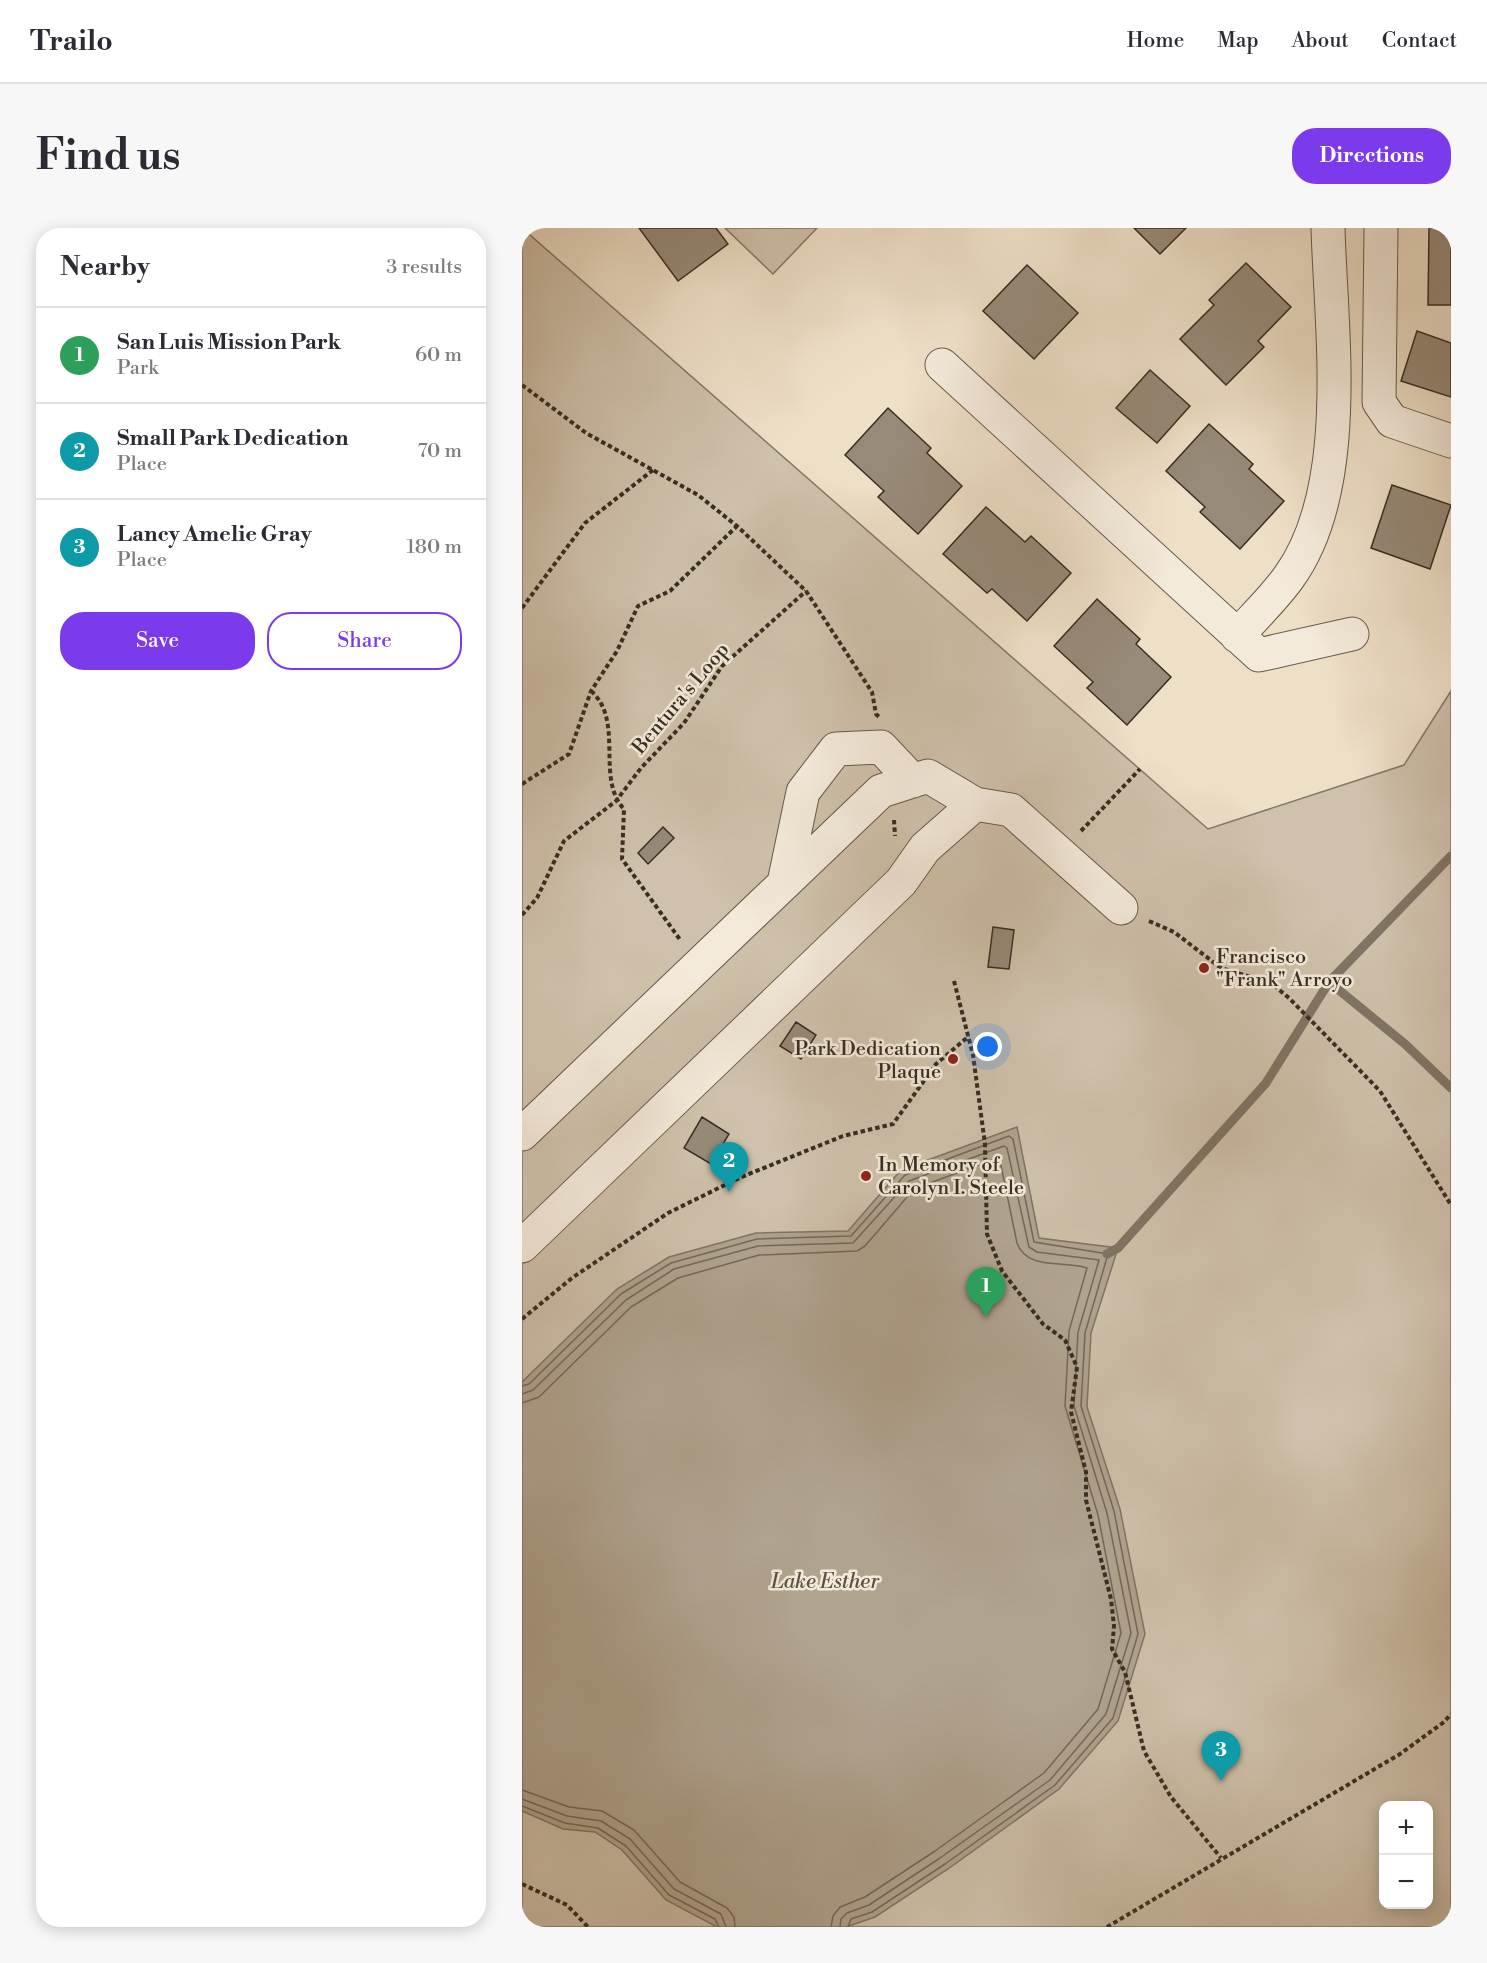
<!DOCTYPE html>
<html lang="en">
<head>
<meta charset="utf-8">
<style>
  :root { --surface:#fff; --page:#f7f7f7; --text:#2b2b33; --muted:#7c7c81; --line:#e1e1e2; --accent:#7c3aed }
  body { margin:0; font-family:"Libre Bodoni",serif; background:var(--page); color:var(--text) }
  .controls { position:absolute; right:18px; bottom:18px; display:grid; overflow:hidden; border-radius:12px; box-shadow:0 3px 15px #0003 }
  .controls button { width:54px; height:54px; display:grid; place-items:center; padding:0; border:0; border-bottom:2px solid var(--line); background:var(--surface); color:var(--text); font:30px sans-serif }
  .you { position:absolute; left:466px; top:819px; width:21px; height:21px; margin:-15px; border:4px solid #fff; border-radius:50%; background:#1a73e8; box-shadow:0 0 0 9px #1a73e833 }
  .badge { display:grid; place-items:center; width:39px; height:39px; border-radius:50%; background:var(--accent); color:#fff; font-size:20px; font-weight:700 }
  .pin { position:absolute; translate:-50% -50px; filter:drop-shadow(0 2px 3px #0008) }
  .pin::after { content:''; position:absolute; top:32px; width:21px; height:18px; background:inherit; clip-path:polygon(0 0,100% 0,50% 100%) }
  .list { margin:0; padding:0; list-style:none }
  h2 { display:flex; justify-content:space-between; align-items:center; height:78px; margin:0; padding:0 24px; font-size:26px }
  h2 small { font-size:20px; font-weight:400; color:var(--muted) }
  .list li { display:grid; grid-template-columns:39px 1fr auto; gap:18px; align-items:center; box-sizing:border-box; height:96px; padding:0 24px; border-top:2px solid var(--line) }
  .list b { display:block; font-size:22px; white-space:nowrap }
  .list p { margin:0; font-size:20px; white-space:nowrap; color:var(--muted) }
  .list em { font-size:20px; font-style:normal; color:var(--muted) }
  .actions { display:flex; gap:12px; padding:18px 24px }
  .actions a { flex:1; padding:14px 0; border:2px solid var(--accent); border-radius:24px; text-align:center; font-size:21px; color:var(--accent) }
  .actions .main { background:var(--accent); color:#fff }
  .map { position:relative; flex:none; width:929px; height:1699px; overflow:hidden; border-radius:24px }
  header { display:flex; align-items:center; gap:36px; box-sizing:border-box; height:84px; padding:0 30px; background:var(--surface); border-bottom:2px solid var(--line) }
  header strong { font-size:28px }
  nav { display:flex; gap:33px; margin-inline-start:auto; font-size:21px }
  .intro { display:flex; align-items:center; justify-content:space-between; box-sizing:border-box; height:144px; padding:0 36px }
  h1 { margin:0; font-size:42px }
  .button { padding:15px 27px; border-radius:24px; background:var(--accent); color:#fff; font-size:21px; font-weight:700 }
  main { display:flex; gap:36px; padding:0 36px }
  aside { flex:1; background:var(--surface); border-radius:24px; box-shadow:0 3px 15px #0003 }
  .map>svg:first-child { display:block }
  .green { fill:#cfc1ab; stroke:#847866; stroke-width:1.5; fill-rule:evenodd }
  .water { fill:#b0a38f; stroke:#807463; stroke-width:1.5 }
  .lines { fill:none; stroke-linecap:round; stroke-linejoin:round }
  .shore { stroke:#746858; stroke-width:1.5 }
  .stream { stroke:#807463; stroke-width:9 }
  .building { fill:#978a78; stroke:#382e22; stroke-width:1.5 }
  .minor-casing { stroke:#665a4b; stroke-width:35 }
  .path { stroke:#382e22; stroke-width:4; stroke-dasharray:4.5 3; stroke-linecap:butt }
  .minor { stroke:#f4eadb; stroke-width:33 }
  .poi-dot { fill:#8f2418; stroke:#f4eadb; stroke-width:2 }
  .labels { text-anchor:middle; stroke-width:5; stroke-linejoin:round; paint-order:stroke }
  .street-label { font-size:20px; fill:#382e22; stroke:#f4eadb }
  .poi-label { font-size:20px; fill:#382e22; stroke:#f4eadb; text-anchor:start }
  .water-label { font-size:21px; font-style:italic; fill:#5c5143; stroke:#f4eadb }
</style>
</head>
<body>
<header>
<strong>Trailo</strong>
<nav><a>Home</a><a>Map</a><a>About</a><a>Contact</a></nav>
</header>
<div class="intro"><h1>Find us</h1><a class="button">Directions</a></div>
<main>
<aside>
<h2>Nearby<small>3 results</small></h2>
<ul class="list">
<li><span class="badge" style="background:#2e9e5b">1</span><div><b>San Luis Mission Park</b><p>Park</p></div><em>60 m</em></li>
<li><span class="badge" style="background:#0f9aa8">2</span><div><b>Small Park Dedication</b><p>Place</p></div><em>70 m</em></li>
<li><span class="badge" style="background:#0f9aa8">3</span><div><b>Lancy Amelie Gray</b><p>Place</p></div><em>180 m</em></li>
</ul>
<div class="actions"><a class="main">Save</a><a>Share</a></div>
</aside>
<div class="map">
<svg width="929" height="1699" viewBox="0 0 929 1699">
  <rect width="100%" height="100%" fill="#eedfc7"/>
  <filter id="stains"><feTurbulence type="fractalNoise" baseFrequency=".00333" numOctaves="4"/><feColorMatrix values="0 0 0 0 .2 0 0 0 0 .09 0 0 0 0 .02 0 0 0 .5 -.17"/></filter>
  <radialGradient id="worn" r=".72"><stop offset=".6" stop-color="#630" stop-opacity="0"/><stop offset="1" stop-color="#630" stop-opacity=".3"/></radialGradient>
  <path class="green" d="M0,0L686,601L882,537L929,463V1699H0ZM862,1578H906V1676H862Z
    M203,0H295L251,46Z"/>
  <path class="water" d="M495,899L517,1010L596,1020L569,1105L565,1179L598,1281L623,1406L596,1493L537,1561L426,1641L353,1689L324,1699H195L144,1672L100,1622L73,1604L41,1601L0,1583V1154L95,1061L147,1029L234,1005L326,1003L379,942Z"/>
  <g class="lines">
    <path class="shore" d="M0,1158L7,1156L99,1066L149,1035L235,1011L329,1008L383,947L487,908L491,911L512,1014L586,1026L563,1105L559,1178L592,1283L616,1406L591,1490L533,1557L423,1636L350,1684L329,1691L326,1699
      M0,1166L11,1162L104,1072L152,1041L236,1018L331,1015L387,953L482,918L485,920L507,1019L515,1024L577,1032L556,1104L552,1178L585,1285L609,1405L584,1486L528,1552L418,1630L347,1677L325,1685L319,1691L318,1699
      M0,1175L17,1169L109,1079L156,1050L237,1027L335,1023L343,1018L392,961L475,930L478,933L495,1015C505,1043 543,1032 565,1040L547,1103L543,1178L576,1287L599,1405L576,1481L522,1545L413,1623L343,1669L318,1679L311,1688L309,1699
      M0,1562L47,1579L80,1583L112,1602L158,1654L205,1680L212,1689L213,1699
      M0,1571L45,1588L79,1593L108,1611L152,1661L199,1686L204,1699
      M0,1578L43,1595L76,1600L104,1618L147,1667L193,1691L197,1699"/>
    <path class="stream" d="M807,754L883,816L929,860
      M585,1026L596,1020L744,855L807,754L929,628"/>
  </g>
  <path class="building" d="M117,0H194L206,16L156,53Z
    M612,0H664L638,26Z
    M907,0H929V77H906Z
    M724,35L769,79L736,113L742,119L704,157L658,111L692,77L687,72Z
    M505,37L556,85L512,131L461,83Z
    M895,103L929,115V169L879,153Z
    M628,142L668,178L635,215L594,180Z
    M366,180L409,220L405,225L440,258L396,306L356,269L362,263L323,227Z
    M687,196L731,236L727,241L762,273L718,321L678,284L683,279L644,243Z
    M870,257L929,277L908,341L849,320Z
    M464,279L503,314L509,308L549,345L505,393L470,361L465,365L421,326Z
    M575,371L618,411L614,416L649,449L605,497L565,460L571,454L532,418Z
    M141,599L152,610L126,636L116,625Z
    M471,699L492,702L487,741L466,739Z
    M274,794L294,807L279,831L258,818Z
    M180,889L207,906L189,936L162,920Z"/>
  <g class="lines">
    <g class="minor-casing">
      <path id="minor" d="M859,0L857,174L870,193L929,213
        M420,137L737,427L830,406
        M715,408C732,389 752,370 767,349C831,260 809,105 806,0
        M262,655L281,564L314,521L359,519L391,553
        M0,906L359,563L406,548L453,576L489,582L599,680
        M0,1018L379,654L403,620L453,576"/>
    </g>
    <path class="path" d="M0,157L64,205L176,267L215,298L284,363L350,464L354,486L357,489
      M0,380L63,295L131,242
      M69,463C103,493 73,550 102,581L100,631L159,713
      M0,556L47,526L69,463L95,423L116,378L148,363L215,298
      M372,592L373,608
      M559,603L618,541
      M0,687L15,670L42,613L94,573L119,540L162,495L200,438L284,363
      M627,693L652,704L699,740L749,755L767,770L858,863L929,977
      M432,753L451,827L463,916L465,1006L480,1043L521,1096L543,1112L555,1139L549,1184L564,1244V1272L589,1371L592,1398L590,1421L603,1444L622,1523L649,1569L699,1630
      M0,1091L50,1050L146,985L217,950L321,908L371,896L414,836L447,808
      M0,1656L45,1677L66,1699
      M585,1699L878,1526L922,1494L929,1486"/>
    <use href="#minor" class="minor"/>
  </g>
  <g class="poi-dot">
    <circle cx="682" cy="740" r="6"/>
    <circle cx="431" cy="831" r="6"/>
    <circle cx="344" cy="948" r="6"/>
  </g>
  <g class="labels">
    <g class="street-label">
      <text transform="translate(158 470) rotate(-50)" y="7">Bentura's Loop</text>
    </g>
    <g class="poi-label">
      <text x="694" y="735">Francisco<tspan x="694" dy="23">"Frank" Arroyo</tspan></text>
      <text x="419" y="827" text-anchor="end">Park Dedication<tspan x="419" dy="23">Plaque</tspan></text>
      <text x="356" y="943">In Memory of<tspan x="356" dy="23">Carolyn I. Steele</tspan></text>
    </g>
    <g class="water-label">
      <text x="303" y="1360">Lake Esther</text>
    </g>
  </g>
  <rect width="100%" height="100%" filter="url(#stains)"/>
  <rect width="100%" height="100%" fill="url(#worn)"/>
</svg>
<div class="controls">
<button>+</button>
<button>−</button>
</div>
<div class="you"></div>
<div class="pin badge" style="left:464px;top:1089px;background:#2e9e5b">1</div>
<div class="pin badge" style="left:207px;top:964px;background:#0f9aa8">2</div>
<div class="pin badge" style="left:699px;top:1553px;background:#0f9aa8">3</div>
</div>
</main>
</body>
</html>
